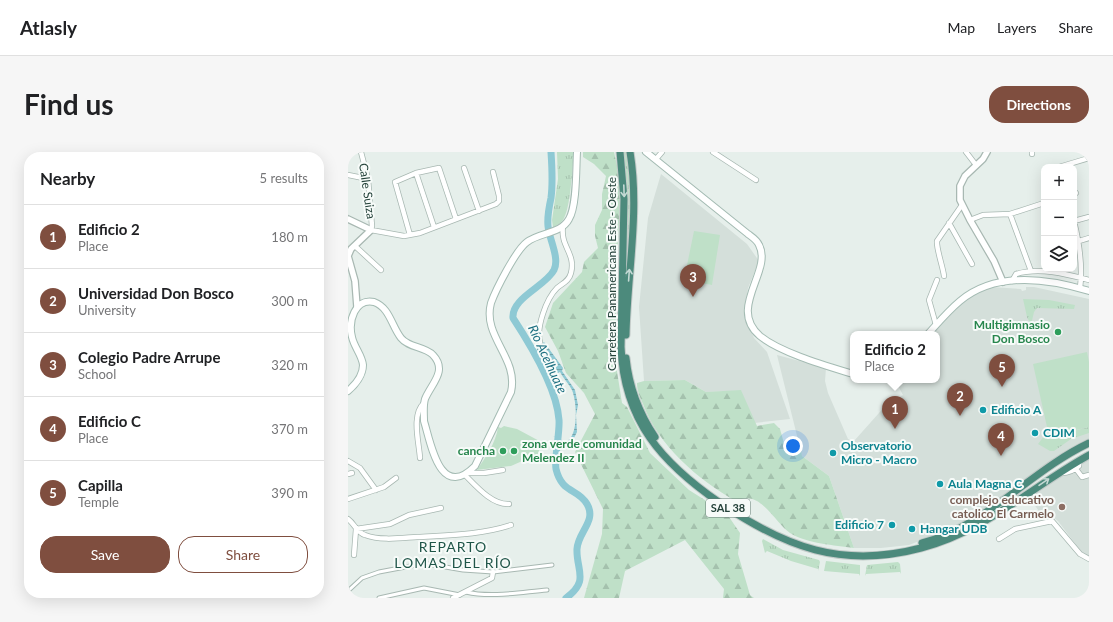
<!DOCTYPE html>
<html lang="en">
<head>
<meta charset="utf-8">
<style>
  :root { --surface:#fff; --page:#f6f6f6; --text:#202124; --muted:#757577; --line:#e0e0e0; --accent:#7f4e3f }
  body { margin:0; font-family:Lato,sans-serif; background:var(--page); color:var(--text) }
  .controls { position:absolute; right:12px; top:12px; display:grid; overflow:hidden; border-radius:8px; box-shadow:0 4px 16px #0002 }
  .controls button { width:36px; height:36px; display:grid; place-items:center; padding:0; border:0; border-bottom:1px solid var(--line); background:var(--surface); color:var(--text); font:20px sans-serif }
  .you { position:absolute; left:445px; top:294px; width:14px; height:14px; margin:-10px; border:3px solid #fff; border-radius:50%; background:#1a73e8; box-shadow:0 0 0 6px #1a73e833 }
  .badge { display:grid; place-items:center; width:26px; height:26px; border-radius:50%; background:var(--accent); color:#fff; font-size:13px; font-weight:700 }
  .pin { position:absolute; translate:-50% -33px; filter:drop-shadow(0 1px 2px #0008) }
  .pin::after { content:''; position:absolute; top:21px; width:14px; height:12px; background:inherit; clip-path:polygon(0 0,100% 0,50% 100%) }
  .popup { position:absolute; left:502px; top:179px; width:90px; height:52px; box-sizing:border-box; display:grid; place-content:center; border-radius:8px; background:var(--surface); filter:drop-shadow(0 1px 3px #0005); font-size:13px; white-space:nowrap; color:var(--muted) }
  .popup b { font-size:15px; color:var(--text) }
  .popup::after { content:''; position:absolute; left:50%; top:100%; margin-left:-8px; border:8px solid transparent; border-top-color:var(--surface) }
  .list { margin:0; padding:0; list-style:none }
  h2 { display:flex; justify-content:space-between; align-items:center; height:52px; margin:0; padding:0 16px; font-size:17px }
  h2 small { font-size:13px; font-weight:400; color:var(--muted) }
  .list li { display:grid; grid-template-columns:26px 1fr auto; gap:12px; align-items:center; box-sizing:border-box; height:64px; padding:0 16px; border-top:1px solid var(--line) }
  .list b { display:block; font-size:15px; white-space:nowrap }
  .list p { margin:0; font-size:13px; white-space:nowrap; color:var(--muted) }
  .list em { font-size:13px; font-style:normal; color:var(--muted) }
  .actions { display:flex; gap:8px; padding:12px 16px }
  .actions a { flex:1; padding:9px 0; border:1px solid var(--accent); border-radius:16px; text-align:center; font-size:14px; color:var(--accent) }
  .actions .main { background:var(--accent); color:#fff }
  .icon { flex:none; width:22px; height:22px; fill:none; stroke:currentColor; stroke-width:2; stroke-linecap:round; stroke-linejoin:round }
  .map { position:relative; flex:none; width:741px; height:446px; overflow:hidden; border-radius:16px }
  header { display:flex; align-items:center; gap:24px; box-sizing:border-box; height:56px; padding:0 20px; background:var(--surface); border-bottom:1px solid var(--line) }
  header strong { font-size:19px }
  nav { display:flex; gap:22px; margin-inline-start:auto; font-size:14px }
  .intro { display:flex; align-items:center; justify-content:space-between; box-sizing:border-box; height:96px; padding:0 24px }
  h1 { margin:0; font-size:28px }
  .button { padding:10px 18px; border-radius:16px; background:var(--accent); color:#fff; font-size:14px; font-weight:700 }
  main { display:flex; gap:24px; padding:0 24px }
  aside { flex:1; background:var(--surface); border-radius:16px; box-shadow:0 4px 16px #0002 }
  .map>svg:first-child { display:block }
  .built { fill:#d4dfda }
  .grass { fill:url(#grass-tufts) }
  .forest { fill:url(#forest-firs) }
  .garden { fill:#bfe0c8 }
  .water { fill:url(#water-rules) }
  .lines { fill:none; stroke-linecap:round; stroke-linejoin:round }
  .river { stroke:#8ec9d4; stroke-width:7 }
  .pedestrian-casing { stroke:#a8b8b2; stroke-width:5 }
  .minor-casing { stroke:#a8b8b2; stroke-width:6 }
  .tertiary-casing { stroke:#a8b8b2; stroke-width:8 }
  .secondary-casing { stroke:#a4bbb3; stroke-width:8 }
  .trunk-casing { stroke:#c2cac8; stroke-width:9 }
  .pedestrian { stroke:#fff; stroke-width:3 }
  .minor { stroke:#fff; stroke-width:4.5 }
  .tertiary { stroke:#fff; stroke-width:5.5 }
  .secondary { stroke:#fff; stroke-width:6 }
  .trunk { stroke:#4c8a7c; stroke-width:7 }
  .oneway { stroke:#c4d9d4 }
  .leisure-dot { fill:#2e9e5b; stroke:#f7fbf9; stroke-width:1.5 }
  .culture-dot { fill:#0f9aa8; stroke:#f7fbf9; stroke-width:1.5 }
  .education-dot { fill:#8d6e63; stroke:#f7fbf9; stroke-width:1.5 }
  .labels { text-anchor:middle; stroke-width:4; stroke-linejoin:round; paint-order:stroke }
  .shield { fill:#f7fbf9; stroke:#637a73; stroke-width:1 }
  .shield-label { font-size:11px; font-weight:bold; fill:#24423a }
  .street-label { font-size:12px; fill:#24423a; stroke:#f7fbf9 }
  .leisure-label { font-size:12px; font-weight:bold; fill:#27864d; stroke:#f7fbf9; text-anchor:end }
  .culture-label { font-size:12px; font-weight:bold; fill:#0d838f; stroke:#f7fbf9; text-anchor:start }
  .education-label { font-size:12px; font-weight:bold; fill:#785e54; stroke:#f7fbf9; text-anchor:end }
  .water-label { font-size:13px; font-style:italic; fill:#1c6f80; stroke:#f7fbf9 }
  .quarter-label { font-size:14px; letter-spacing:1px; fill:#1f5548; stroke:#f7fbf9 }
</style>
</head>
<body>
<header>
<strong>Atlasly</strong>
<nav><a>Map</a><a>Layers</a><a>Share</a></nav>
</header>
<div class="intro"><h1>Find us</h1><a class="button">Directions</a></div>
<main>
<aside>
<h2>Nearby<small>5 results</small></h2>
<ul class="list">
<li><span class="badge">1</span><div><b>Edificio 2</b><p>Place</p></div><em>180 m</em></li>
<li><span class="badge">2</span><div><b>Universidad Don Bosco</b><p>University</p></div><em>300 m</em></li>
<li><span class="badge">3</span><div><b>Colegio Padre Arrupe</b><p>School</p></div><em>320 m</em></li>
<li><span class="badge">4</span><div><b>Edificio C</b><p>Place</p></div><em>370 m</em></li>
<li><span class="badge">5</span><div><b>Capilla</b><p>Temple</p></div><em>390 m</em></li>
</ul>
<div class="actions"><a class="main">Save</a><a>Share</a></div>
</aside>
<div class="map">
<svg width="741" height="446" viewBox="0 0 741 446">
  <defs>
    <pattern id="grass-tufts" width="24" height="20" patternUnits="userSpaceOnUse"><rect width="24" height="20" fill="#bfe0c8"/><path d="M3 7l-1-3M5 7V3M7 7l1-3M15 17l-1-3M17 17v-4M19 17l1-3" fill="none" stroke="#a4c1ad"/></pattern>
    <pattern id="forest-firs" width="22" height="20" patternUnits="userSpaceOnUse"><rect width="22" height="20" fill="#bfe0c8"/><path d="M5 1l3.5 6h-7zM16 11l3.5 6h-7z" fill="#a4c1ad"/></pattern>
    <pattern id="water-rules" width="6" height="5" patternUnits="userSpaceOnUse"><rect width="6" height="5" fill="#8ec9d4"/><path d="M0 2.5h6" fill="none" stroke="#74a5ad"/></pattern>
  </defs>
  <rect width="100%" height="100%" fill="#e6efeb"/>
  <path class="built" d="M313,22L399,92L411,109L400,136L396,162L406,186L419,200L442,267L406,271L393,239L358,240L337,228L296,229L291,155L300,66Z
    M644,135L673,137L674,139L678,138V135H686L741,147V287L708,307L627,364L610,374L561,393L533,396H506L481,324L454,304L429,203L478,216L477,229L480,241L500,287L506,289L539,252L555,243L547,228H589V182H583L613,150L629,140Z
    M741,306V404L735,402L710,369L706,366H696L680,344Z"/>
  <path class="grass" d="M209,0H226C224,16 223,56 215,68C212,72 209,73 205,75L204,68L210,27Z
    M274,0H280L283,60L279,112H278Z
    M675,147L701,148L727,153L726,157L689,156L686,160L683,173L679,165Z
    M741,275V281L723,287L706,299H702L690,292L696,284L698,286Z
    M415,387L435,398L471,408L472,410L470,419V417L443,409L419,399L417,401L414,389Z
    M478,409L512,413V424L511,422L476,419Z
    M550,410L552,412L553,422L552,420L518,422L517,424L519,413Z"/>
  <path class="forest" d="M235,0H266L273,31L268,128V213L274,251L279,255L302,301L341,338L379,362L392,381L390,402L402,443L406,446H375L376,437L337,388L277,419L271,446H236L254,382L255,357L227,300L247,262L236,241L218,221L210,199L197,175L205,151L234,120L236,110L250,96L247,84V73L254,58V42L258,24L246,12L235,5Z
    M337,228L358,240L393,238L409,274L426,271L432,277L437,295L452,292L454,304L481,324L506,396C486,393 460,392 442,381C425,369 413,337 388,349C350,328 310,293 295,252C292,245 289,239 289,231L296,229Z"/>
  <path class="garden" d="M346,79L372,83L364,133L336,128Z
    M739,200L741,210V275L701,284L685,212Z
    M156,274L169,277L197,292L192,296L190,302L163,314L129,318C137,306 148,291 150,275L153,276Z"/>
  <path class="water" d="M196,190L215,216L214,219L227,238L230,253L228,263L229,280L225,288L219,293L205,284L218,290C231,284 229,250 224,238C221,232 215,226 212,220L200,226L189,203V196Z"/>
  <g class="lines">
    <path class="river" d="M203,0C204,15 205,31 203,46C201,55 199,64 200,74C201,87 212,106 206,118C198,134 163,146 165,166C182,192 209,237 211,268C212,280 206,308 208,317C214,342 230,336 239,352C249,369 230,380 229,397C228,418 242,429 218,446"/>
    <g class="pedestrian-casing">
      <path id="pedestrian" d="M0,439L14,426L31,420L68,413L80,412L115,418L145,420L204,413
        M118,440C143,446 174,440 199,438
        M31,446L76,436L112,443"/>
    </g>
    <g class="minor-casing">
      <path id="minor" d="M13,0L20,27L24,74L23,78L56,84L72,81L148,52L151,49V44L145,20
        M365,0L408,28
        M618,0L628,13
        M684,0V2
        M308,7L314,0
        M711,15L741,6
        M116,16L131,59
        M68,21L86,75
        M0,23L20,27
        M726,42L728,41
        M662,62L683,119
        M622,68L635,63L662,62L696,51
        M601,71L624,112
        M62,83L47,30L68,21L91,16L108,67
        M731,89L741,86
        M7,94L33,118
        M596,124C595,115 588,96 589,89L614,53
        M664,129L668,122C692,115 718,122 741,128
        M732,136C735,114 731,90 726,69L741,65
        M588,173L581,148L589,128
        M192,190C188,176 198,147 209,136C215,131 221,129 223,121C228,101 212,95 215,74
        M72,306C71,290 63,263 76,251
        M0,309L12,316L28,338
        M728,317L734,325L741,323
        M121,321H136L155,318
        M713,321C720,321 726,319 731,314V308
        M0,322L4,321
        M117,323C128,334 144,353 161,352
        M0,347L36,335L48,326
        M0,367C7,372 8,380 17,383C33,389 53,386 69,385C101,383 132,383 163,373
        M651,387L667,377L704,369L732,402L741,407
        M6,403L8,377L42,372L61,363L93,356
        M105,446L144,426L145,420"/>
    </g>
    <g class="tertiary-casing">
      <path id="tertiary" d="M639,0L635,7L617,24L612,34V48L622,68L646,109L655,130
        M0,67L23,78L3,97L0,104L7,129L9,155"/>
    </g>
    <g class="secondary-casing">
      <path id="secondary" d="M298,0L400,82C404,85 409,88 411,93C425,119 379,156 412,184C433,201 479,214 505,222
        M580,182C590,171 600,159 612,149C648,119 699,126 741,139
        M0,239C7,233 15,223 15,213C14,203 6,195 4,185C0,169 7,146 26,150C42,156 43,173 53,186C61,196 76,194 85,203C100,219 83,232 77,247C75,254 76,262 76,269C83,292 92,349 127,314L163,240C171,206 134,185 143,151C148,137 168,98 179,90C192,80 213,82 221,67C229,54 228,16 229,0"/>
    </g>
    <g class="trunk-casing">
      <path id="trunk" d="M272,0L276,47L273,195C276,269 314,311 372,351C437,395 494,417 573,396C636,380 685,334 741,303
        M278,183C279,123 292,60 282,0
        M278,206C281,235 291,261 307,285
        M574,391C638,374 682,319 741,291"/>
    </g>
    <use href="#pedestrian" class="pedestrian"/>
    <use href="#minor" class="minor"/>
    <use href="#tertiary" class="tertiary"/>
    <use href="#secondary" class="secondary"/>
    <use href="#trunk" class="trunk"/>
  </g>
  <defs><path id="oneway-shaft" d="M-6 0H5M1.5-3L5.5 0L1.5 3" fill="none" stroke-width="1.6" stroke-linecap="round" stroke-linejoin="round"/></defs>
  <g class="oneway">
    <use href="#oneway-shaft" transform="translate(276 39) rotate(88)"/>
    <use href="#oneway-shaft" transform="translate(281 123) rotate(-86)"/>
    <use href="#oneway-shaft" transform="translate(696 330) rotate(-34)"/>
  </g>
  <g class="leisure-dot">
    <circle cx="710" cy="180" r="4"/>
    <circle cx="155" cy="299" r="4"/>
    <circle cx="166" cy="299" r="4"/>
  </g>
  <g class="culture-dot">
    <circle cx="635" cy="258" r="4"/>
    <circle cx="687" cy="281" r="4"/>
    <circle cx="485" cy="301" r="4"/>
    <circle cx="592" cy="332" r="4"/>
    <circle cx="544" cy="373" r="4"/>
    <circle cx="564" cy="377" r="4"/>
  </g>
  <circle class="education-dot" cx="714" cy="355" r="4"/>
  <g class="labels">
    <rect class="shield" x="358" y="347" width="44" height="18" rx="3"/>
    <g class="shield-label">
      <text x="380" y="360">SAL 38</text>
    </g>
    <g class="street-label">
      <text transform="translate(19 39) rotate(82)" y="4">Calle Suiza</text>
      <text transform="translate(264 122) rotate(-90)" y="4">Carretera Panamericana Este - Oeste</text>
    </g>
    <g class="leisure-label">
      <text x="702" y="177">Multigimnasio<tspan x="702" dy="14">Don Bosco</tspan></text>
      <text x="174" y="296" text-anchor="start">zona verde comunidad<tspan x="174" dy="14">Melendez II</tspan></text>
      <text x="147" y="303">cancha</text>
    </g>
    <g class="culture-label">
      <text x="643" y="262">Edificio A</text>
      <text x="695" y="285">CDIM</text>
      <text x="493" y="298">Observatorio<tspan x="493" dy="14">Micro - Macro</tspan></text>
      <text x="600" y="336">Aula Magna C</text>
      <text x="536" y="377" text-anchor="end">Edificio 7</text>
      <text x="572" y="381">Hangar UDB</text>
    </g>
    <g class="education-label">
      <text x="706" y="352">complejo educativo<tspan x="706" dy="14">catolico El Carmelo</tspan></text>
    </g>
    <g class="water-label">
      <text transform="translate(200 207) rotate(65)" y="5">Río Acelhuate</text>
    </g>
    <g class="quarter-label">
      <text x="105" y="400">REPARTO<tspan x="105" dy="16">LOMAS DEL RÍO</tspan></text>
    </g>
  </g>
</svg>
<div class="controls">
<button>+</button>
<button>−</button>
<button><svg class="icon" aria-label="layers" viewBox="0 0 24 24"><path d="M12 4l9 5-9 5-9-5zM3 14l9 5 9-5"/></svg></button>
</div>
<div class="you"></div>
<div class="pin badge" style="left:547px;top:277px">1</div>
<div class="popup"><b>Edificio 2</b>Place</div>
<div class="pin badge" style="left:612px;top:264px">2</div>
<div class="pin badge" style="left:345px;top:145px">3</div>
<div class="pin badge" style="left:653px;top:304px">4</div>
<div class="pin badge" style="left:654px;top:235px">5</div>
</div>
</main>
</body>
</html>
